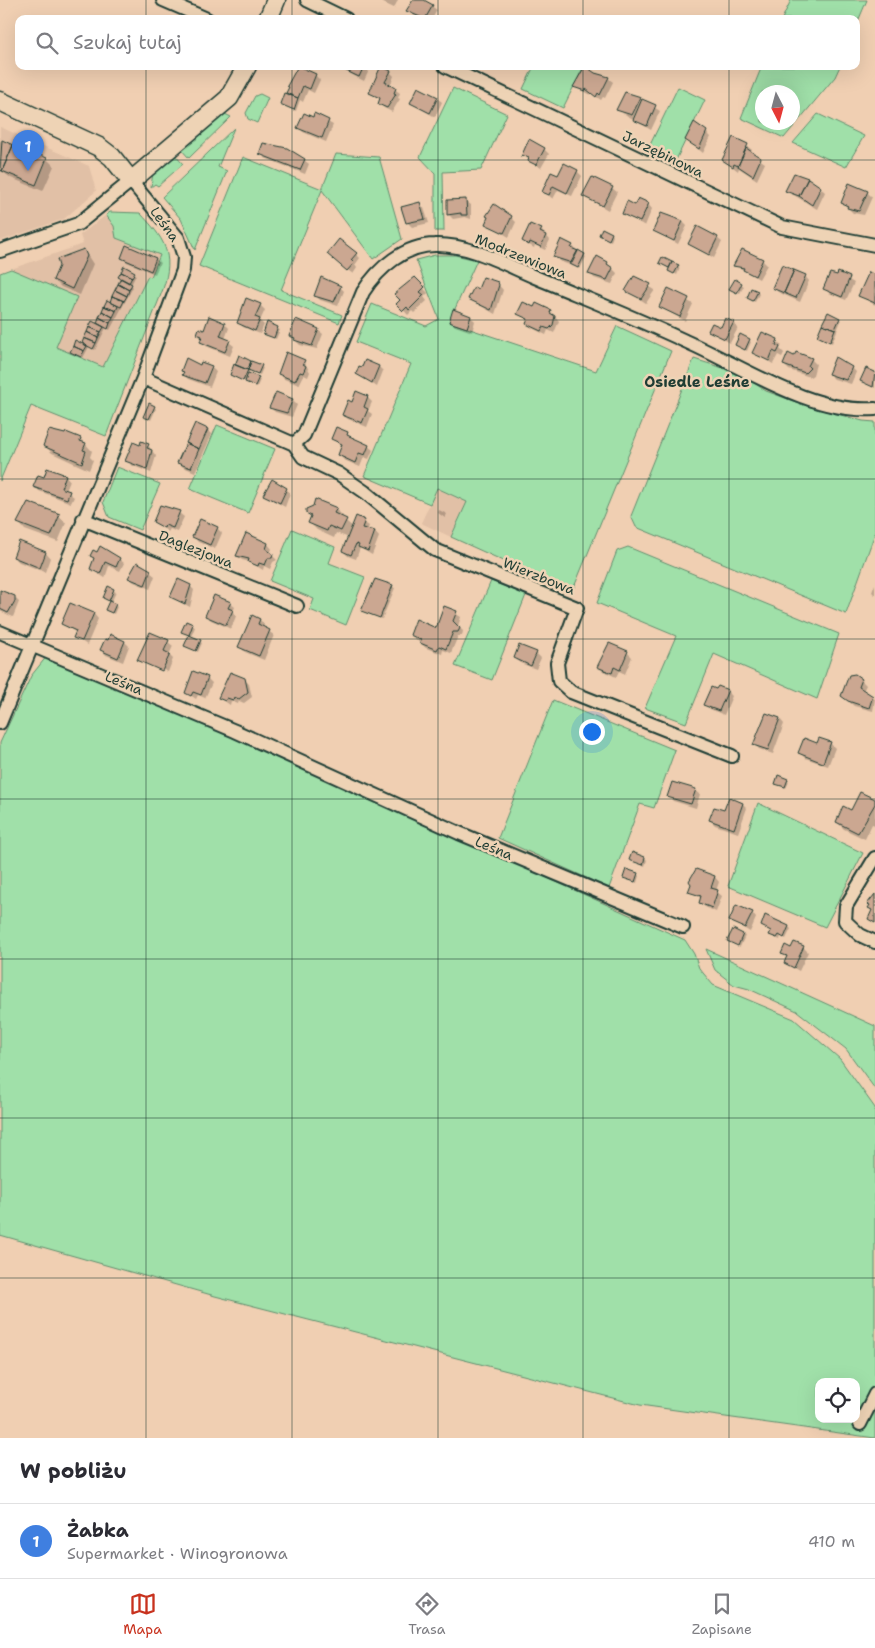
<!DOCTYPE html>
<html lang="pl">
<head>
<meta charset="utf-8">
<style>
  :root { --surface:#fff; --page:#f2f2f3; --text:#2b2b33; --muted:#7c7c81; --line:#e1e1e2; --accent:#c8321e }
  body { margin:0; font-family:"Shantell Sans",sans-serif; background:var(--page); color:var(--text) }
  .controls { position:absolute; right:15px; bottom:15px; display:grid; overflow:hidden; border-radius:10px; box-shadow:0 5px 20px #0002 }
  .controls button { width:45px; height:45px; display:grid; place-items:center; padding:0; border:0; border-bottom:1px solid var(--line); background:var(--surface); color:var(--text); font:25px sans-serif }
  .compass { position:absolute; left:755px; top:85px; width:45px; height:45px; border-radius:50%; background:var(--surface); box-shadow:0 5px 20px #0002; rotate:174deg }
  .you { position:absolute; left:591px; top:731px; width:18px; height:18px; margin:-12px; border:4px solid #fff; border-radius:50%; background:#1a73e8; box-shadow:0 0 0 8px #1a73e833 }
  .badge { display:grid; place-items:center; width:32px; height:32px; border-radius:50%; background:var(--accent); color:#fff; font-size:16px; font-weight:700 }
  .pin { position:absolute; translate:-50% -41px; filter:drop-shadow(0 1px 2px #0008) }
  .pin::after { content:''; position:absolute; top:26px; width:18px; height:15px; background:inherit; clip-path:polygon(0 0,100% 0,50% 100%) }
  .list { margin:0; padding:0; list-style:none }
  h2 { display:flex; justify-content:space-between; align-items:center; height:65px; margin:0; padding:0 20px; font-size:21px }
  h2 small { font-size:16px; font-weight:400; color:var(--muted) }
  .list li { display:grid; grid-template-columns:32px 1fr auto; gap:15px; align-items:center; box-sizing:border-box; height:75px; padding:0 20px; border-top:1px solid var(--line) }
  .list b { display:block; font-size:19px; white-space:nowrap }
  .list p { margin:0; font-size:16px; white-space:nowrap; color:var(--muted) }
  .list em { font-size:16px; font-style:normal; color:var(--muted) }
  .icon { flex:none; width:28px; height:28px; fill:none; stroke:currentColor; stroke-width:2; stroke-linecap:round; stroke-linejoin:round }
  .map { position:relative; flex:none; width:875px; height:1438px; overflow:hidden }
  .search { position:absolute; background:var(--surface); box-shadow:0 5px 20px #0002; left:15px; right:15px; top:15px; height:55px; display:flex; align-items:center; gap:12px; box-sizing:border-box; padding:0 18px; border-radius:10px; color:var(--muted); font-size:19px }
  .sheet { height:140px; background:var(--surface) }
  nav { display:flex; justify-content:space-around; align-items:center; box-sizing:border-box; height:70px; border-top:1px solid var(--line); background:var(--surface); font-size:14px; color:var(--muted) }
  nav a { display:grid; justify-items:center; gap:2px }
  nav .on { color:var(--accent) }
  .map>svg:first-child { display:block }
  .built { fill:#e1c0a6 }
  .green { fill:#a0e0a9; stroke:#608e6e; fill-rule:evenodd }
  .shadow { fill:#0003 }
  .building { fill:#cba791; stroke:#1f3d34 }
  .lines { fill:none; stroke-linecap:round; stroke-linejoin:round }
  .street-casing { stroke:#1f3d34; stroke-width:16 }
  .secondary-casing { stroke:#1f3d34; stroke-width:21 }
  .street { stroke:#eed3b5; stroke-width:12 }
  .secondary { stroke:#eed3b5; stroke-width:18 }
  .grid { fill:none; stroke:#1f3d34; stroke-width:1; stroke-opacity:0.55 }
  .labels { text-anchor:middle; stroke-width:5; stroke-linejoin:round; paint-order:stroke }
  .street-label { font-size:14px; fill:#1f3d34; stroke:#eed3b5 }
  .neighbourhood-label { font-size:15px; font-weight:bold; fill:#1f3d34; stroke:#eed3b5 }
</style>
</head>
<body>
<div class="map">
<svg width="875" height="1438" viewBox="0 0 875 1438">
  <rect width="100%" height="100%" fill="#f0cfb2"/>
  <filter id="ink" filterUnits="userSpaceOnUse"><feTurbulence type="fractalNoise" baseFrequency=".02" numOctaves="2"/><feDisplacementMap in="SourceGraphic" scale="10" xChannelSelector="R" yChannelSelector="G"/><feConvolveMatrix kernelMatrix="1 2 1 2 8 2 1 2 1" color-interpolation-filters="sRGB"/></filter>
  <g filter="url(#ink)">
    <path class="built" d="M0,127L89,166L96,191L64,219L0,241Z
      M106,215L114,226L117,238L160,255L151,277L148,276L103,367L55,347L11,269L83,244L80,235Z
      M437,488L467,502L451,537L421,523Z"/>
    <path class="green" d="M791,0H867L856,26V19H782Z
      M534,66H584L563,108L523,89Z
      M762,66H840L835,77L784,138L741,118ZM762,92H792V122H762Z
      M678,87L705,100L675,162L648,149Z
      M453,88L507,114L481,170L443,172L444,231H435V173L420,157Z
      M260,94L268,98L257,123L248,119L246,113L255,96Z
      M223,113L231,117L189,158L180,148Z
      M818,114L864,136L846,167L793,143Z
      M234,128L218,167L227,171L195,250L181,219L162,197Z
      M173,153L183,164L158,186L155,184L151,187L153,172Z
      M336,154L379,157L402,239L373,259L322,190L281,290L342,315L339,323L199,266L243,157L322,189Z
      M110,212L140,213C164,238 175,254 163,289L106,436L31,406L0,481V273L11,269L77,297L56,347L103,367L148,276L151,277L160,255L116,238L114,226L106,215Z
      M435,255H455L477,260L449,322L596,371L617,326L671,351L572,592L451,537L467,502L437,488L430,504L364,476L411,364L356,342L372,304L426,326L439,319L416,260Z
      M694,359L739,373L766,391L807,406L863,421L875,422V533L846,614L636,527L631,516Z
      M217,425L275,449L248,513L190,489Z
      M117,467L160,484L140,530L109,517L103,502Z
      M292,529L335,547L329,563L365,577L346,625L310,610L314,599L270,581Z
      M628,547L839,634L817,699L714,654L686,723L645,708L676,636L597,603L617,551Z
      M491,581L526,595L492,680L455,666Z
      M47,656L206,724L685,940L694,954L699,968L713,985L794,1019L840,1059L875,1108V1438L640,1405L215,1296L0,1235V743L31,676ZM819,1382H856V1419H819Z
      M553,700L675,750L654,808L640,804L609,888L498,838Z
      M758,803L863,853L825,927L728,886Z
      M706,949L875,1026V1089L846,1049L797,1011L749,989L734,985L715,970Z"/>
    <path class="shadow" d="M377,0H398L394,8Z
      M414,0H422L437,10L432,19H419L408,11Z
      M336,66H371L364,81Z
      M390,72L394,76L390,86L400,93L398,98L400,99L392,112L384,108L379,103L381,100L370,92Z
      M315,75L320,80L314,93L308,90L303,102L300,100L296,111L281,104L287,95L291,79Z
      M608,78L613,82L605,98L603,97L601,100L591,93L590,95L575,87Z
      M437,98L442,102L435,117L411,103Z
      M640,98L660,111L651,130L618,110Z
      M315,115L333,125L326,142L303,132L299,127L313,118Z
      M706,132L711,137L703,153L687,140Z
      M0,141L13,147L19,144L25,150L47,159L54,166L43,191L11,178L0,170Z
      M747,146L752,150L750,153L765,163L757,180L739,168L738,171L724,160Z
      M544,149L549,154L541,168L523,155Z
      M261,154L304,160L309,164L305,174L265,158Z
      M577,171L582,176L572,196L558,190L553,199L543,191L558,177Z
      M818,186L825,192L817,209L787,191Z
      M612,188L617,192L608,210L584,196Z
      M867,192L872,197L864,215L853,213L842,202Z
      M448,201H466L471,205V219L465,217L453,219L449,215Z
      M419,203L424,208L429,223L412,227L407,222Z
      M648,204L652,209L645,226L623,213L635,206Z
      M494,206L503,209L516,222L509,237L486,223Z
      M683,222L687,226L678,244L654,230Z
      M541,230L550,240L545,250L535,245L534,248L523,241Z
      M612,234L613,236L611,241L602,236Z
      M717,238L722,242L714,258L689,244Z
      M572,246L586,257L580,269L559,261L555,256Z
      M84,250L93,264L80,295L61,287L54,280Z
      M356,254L360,258L355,265L357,268L353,274L333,259Z
      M122,258L156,259L160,263L155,274L127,262Z
      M663,259L680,268L677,275L661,263Z
      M762,260L767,265L759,279L735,265Z
      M607,263L617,273L612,284L594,278L590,273Z
      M124,268L136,275L131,285L133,287L110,330L106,328L95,350L89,347L83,358L74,353L82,345L93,322L97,325L108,302L110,303Z
      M839,274L854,283L846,300L829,293L824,288Z
      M805,276L809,281L800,302L778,292L774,288Z
      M875,276V305L860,296Z
      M634,277L655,290L646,303L627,291Z
      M415,279L428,293L424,297L427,301L414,313L412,311L408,315L398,304Z
      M735,281L744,286L740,293L731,289Z
      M497,283L503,290L495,314L469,299Z
      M340,287L344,291L338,306L320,300L315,295Z
      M669,290L693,304L685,321L660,307Z
      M757,292L759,294L755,302L750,299Z
      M260,305L265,310L260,321L264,325L260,334L243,327L238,322Z
      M535,309L550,311L555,316L559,321L554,333L548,330L546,335L532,328L527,323L529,321L519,313Z
      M471,317L475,321L472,332L455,326L450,321Z
      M839,319L841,321L832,343L819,336Z
      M733,323L738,328L730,343L710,331Z
      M225,324L229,328L225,339L234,346L230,356L206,346L198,334Z
      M268,324L280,330L276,339L264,333Z
      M318,330L323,334L317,349L300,345L290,335Z
      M763,333L782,345L780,349L784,353L782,357L778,355L773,364L754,353Z
      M741,336L751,342L747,351L739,347Z
      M239,357L263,368L260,375L250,371L248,374L260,380L257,387L232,375Z
      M795,357L811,359L816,364L813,375L810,377L789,370L784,365Z
      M304,361L310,372L308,377L304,375L299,385L284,379L280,374Z
      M201,366L211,367L216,372L210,387L188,379L184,375L183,371Z
      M379,367L383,371L377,387L357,373Z
      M852,368L856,372L851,384L834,379L829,374Z
      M867,370L875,374V388L862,381Z
      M367,397L372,402L368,411L372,414L367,427L348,419L343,415L353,403Z
      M292,400L297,405L292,417L275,412L271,408Z
      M154,407L156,409L151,420L145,416Z
      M337,429L368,446L373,450L369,459L364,457L360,467L344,460L339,455L343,446L333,439Z
      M208,430L212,434L195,472L183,467L179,462Z
      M66,434L81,439L92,451L90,457L93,460L89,470L52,453L45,446Z
      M148,445L156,456L151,473L131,465L127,460Z
      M48,469L66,476L70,481L66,491L74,497L71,503L39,491L35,486L44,479Z
      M286,489L290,493L285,507L264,495Z
      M336,509L343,516L342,518L353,527L357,518L369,526L367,531L375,532L379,537L372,555L360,548L356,559L348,556L343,551L349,538L336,533L334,538L317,530L310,523Z
      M439,510L447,514L445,518L438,513Z
      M179,513L184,517L177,532L170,529L168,532L154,521Z
      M59,516L66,523L58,542L25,530L18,522Z
      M217,528L222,533L215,549L198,542L194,537Z
      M268,544L272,549L270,553L277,560L273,562L270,569L264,566L263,570L250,562L242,560L237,556Z
      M100,547L109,551L124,563L120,571L109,566L105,578L91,569L95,560L92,556L98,554Z
      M46,553L50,558L45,572L19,562L14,557Z
      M138,563L155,576L150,589L134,582L129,578Z
      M375,580L395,588L382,619L365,612Z
      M875,584V595L872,592Z
      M190,586L194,590L190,607L171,597Z
      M108,588L116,592L111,603L117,607L114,614L107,610L110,602L104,598Z
      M0,592L14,597L19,602L13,617L0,611Z
      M230,603L235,607L233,612L236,616L231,629L211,620L207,616Z
      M71,604L94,614L98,619L87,645L75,637L77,633L62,624Z
      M445,607L461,617L458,626L463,631L462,636H458L451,653L443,650L442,654L426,648L411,635L437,629Z
      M253,617L260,620L264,624L263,628L274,635L264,660L245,652L240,647Z
      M187,623L195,627L191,637L202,643L198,652L186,646L190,636L185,633Z
      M125,642L129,646L123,662L106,655L102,650Z
      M168,642L173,646L169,655L173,659L168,672L143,661V663L139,660Z
      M627,652L632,657L625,674L619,671L616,677L603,671L598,667Z
      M536,653L541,658L536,669L520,663L515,658Z
      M858,677L866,685L863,691L875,699L873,711L854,706L842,696Z
      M207,678L212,683L205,698L198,695L196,699L186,692Z
      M244,679L249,684L252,697L244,703L239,701L238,704L231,701L230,705L220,698Z
      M727,691L732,696L724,715L710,709L705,705Z
      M766,714L780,719L784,724L773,754L759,749L755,745Z
      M830,743L835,748L828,766L805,758L800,753L818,745Z
      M787,780L789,782L786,788L776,783Z
      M695,790L700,794L696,808L673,801L669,797Z
      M875,800V825L872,824L865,839L844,829L837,822Z
      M743,804L747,808L738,833L715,825L710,820Z
      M633,854L645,858L647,860L645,866L631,860Z
      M637,874L639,876L637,883L625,878Z
      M715,877L719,882L716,891L722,896L716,912L705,907L700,903L702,899L690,891Z
      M752,913L756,918L750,932L730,920Z
      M762,926L789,927L791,929L786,939L781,936L780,940L773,937L771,935L772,931Z
      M743,935L745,936L740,947L729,941Z
      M803,947L808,952L799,971L785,963L787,958L782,953Z"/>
    <path class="building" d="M413,0H424L433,5L425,19L406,11Z
      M298,66L316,74L310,89L303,86L298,98L286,93L289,87L287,86Z
      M336,66H364L359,77Z
      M381,66L391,71L385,82L396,88L394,93L396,94L387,108L378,104L380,98L369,93Z
      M585,66L595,73L609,77L600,95L598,93L596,97L586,89L585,91L573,87Z
      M418,87L438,97L430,113L410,103Z
      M625,92L641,97L632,115L616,110Z
      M284,93L298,98L294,110L280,104Z
      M642,99L656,105L647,126L633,120Z
      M304,113L313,117L314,113L329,120L322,138L297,128Z
      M694,122L707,131L699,149L685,140Z
      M733,137L748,144L738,166L734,164L733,167L722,160Z
      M529,139L545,148L536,165L528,161L529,158L522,155L521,157Z
      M2,140L13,145L2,171L0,170Z
      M15,141L20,143L19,146L47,158L36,185L2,171Z
      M263,143L287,148L305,159L300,170L259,154Z
      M746,148L761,158L753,176L738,166Z
      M564,163L578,170L567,193L553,186L549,195L542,192L551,172L558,175Z
      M794,173L808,178L799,196L785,191Z
      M592,177L613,187L603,206L582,196Z
      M808,178L821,187L812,205L799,196Z
      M849,183L868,191L859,211L847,208L848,206L841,203Z
      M638,198L649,203L640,222L622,214L627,201L635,205Z
      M466,199L467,215H461V213L447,215V200Z
      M420,202L425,219L406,223L401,207Z
      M494,204L512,216L504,233L485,224L488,217L486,216Z
      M661,213L683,221L674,241L653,231Z
      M530,224L542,229L540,232L546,235L541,247L530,242L529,245L522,241Z
      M697,226L718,237L709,255L688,244Z
      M602,228L612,233L609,240L599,235Z
      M339,239L357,253L351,260L354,263L347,271L327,254Z
      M561,239L573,245L571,248L578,251L572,263L553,257Z
      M126,245L156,258L151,271L121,258Z
      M84,249L87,256L72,289L53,280L59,266L57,259Z
      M742,249L763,259L755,276L743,270L744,268L733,266Z
      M578,250L585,254L578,268L570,264Z
      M597,256L608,262L607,264L613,268L607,280L588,274Z
      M662,257L672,262L669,268L659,263Z
      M672,262L679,265L674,274L668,271Z
      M782,265L794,270L784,293L772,288Z
      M124,266L135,272L132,277L121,272Z
      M794,270L806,275L796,298L784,293Z
      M121,272L132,277L129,283L118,277Z
      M838,272L850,277L842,297L823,289L830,273L837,275Z
      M869,272L875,275V303L858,296Z
      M634,276L651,284L641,299L625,291Z
      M321,277L341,286L334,302L314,296Z
      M415,277L425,287L420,292L424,295L409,310L407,307L403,311L396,304L400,300L394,294Z
      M483,277L498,282L499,285L491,310L468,299L474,287L478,289Z
      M121,278L132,284L129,290L118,284Z
      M735,279L742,283L737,293L729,289Z
      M118,284L129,290L127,296L115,290Z
      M668,288L689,298L680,317L659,307Z
      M751,288L758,291L753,301L747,298Z
      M115,290L127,296L124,301L112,296Z
      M112,296L124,301L121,307L110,302Z
      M246,298L261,304L255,317L260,319L255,331L237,323Z
      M107,300L118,306L116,311L104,306Z
      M523,302L534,307L536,303L551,310L550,313L555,316L553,325L549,329L543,327L541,331L526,324L528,319L517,314Z
      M104,306L116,311L113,317L102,311Z
      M453,309L471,316L467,328L449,322Z
      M102,311L113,317L110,323L99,317Z
      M828,312L840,318L835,329L822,324Z
      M209,316L225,323L220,336L230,340L225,352L200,342L202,336L197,334L199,328L204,330Z
      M99,317L110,323L108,329L97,323Z
      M725,318L734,322L725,339L708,331L712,323L721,327Z
      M296,319L319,329L312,346L294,340L295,338L289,336Z
      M92,321L104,327L101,332L89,327Z
      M267,322L278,327L274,338L263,334Z
      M822,324L835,329L830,342L817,336Z
      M89,327L101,332L98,338L87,332Z
      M87,332L98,338L96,343L84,338Z
      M762,332L778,339L776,345L780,347L777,353L773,351L769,361L752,353Z
      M740,334L750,339L745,350L735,345Z
      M84,338L96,343L93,349L82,343Z
      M75,340L87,346L84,351L73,346Z
      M73,346L84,351L81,357L70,352Z
      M286,352L305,360L303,364L306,366L303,373L300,372L295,381L278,374Z
      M796,352L812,358L808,366L810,368L805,373L783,365L788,353L794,356Z
      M239,355L251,361L248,370L235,365Z
      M835,357L852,367L846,380L828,374Z
      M186,358L200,365L201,362L212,366L205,383L182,375L184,372L181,371Z
      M365,360L379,366L372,383L356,374L359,366L362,367Z
      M251,361L262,365L258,374L248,370Z
      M234,364L248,370L243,381L230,375Z
      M866,368L875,372L873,387L860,381Z
      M248,373L259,377L255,386L245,382Z
      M356,391L368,396L364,407L368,409L362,423L342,415L348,400L352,402Z
      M276,392L293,399L287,413L269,408Z
      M149,403L155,406L149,419L143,417Z
      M195,423L208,429L199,449L186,443Z
      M336,427L348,432L347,435L369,445L365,455L359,453L355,463L338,455L342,444L331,439Z
      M49,430L65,434L66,432L81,438L80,441L86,443L83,450L86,451L82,463L43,446Z
      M141,441L149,444L147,448L152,450L147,469L125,461L133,442L140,445Z
      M186,443L199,449L191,468L177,463Z
      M47,468L66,475L61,488L70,491L67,499L33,487L38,475L44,477Z
      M272,479L287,488L280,503L263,495Z
      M315,499L337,508L334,513L347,519L341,531L329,526L327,531L308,523L311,516L306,513V509L313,506Z
      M28,502L60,514L51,536L17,523Z
      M160,505L180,511L173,528L165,525L164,528L153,522Z
      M356,516L365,520L362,528L375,531L368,551L358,547L359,545L356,544L351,555L342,551Z
      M200,519L218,527L210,545L192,537Z
      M246,533L268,543L266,549L273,554L272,558H268L265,565L259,563L258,566L248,562L249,559L236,556Z
      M19,541L46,552L40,568L13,557Z
      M100,546L120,558L116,567L105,562L100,574L90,569L94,558L90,556L93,550L97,552Z
      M137,562L151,570L145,585L128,578Z
      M178,579L191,585L185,604L170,597Z
      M375,579L393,585L380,618L361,611Z
      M108,586L114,589L109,601L103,598Z
      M0,590L15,596V601L8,613L0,609Z
      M214,595L231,602L228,608L233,610L226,625L205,616Z
      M109,601L116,604L112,613L105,610Z
      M70,603L94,613L82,641L73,638L76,631L61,624Z
      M444,606L457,611L453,621L460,628L458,632H453L446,649L439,646L437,650L420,643L421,640L410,635L416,619L436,628Z
      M252,615L260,619L258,624L270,630L259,656L238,647Z
      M186,621L193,624L189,635L181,632Z
      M150,632L169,640L164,651L170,654L162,671L137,660Z
      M110,634L125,641L118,658L100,650L105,639L108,640Z
      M189,635L201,640L196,651L184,646Z
      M609,643L628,651L620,670L614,667L612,673L597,667Z
      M519,645L537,652L531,666L514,658Z
      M193,671L208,677L201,695L193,692L191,696L185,693Z
      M230,672L245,678L248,692L239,699L234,697L233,700L227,698L225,701L218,698Z
      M855,674L862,679L859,687L873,696L869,708L848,701L841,696L849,675Z
      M718,686L728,690L719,711L703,705L711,687L716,689Z
      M766,713L780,718L768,750L753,745Z
      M804,738L817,743L819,738L831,742L823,763L798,753Z
      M778,775L788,779L785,787L775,784Z
      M672,782L696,789L691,804L667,797Z
      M860,792L875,799V804L858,833L836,822L843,806L851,810Z
      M729,797L743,803L734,829L709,820L714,807L724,810Z
      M632,852L645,857L643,865L629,860Z
      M626,869L638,873L635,882L623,878Z
      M696,869L715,876L711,888L718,890L712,908L699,903L701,896L688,892L691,884L689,881Z
      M875,894V923L868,919L872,910L868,908L870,905L867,904Z
      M736,905L753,912L745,928L729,921Z
      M765,915L789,926L784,938L779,935L777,938L769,935L771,931L761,926Z
      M733,929L743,934L738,946L727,941Z
      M794,942L804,946L794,968L784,963L787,956L781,954L785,945L791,948Z"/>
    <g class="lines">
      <g class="street-casing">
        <path id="street" d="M163,0L207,19
          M307,0L346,19
          M445,66L782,227L875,245
          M0,251L78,224L131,181L178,238L184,257L183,270L143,378L0,723
          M143,378L294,444
          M294,444L304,435L363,292C378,268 405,245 435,245C470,244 504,264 535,277C585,298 636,318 685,341C742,366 811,414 875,409
          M294,444L303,457L339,474L365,492L435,550L577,608L557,663L559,681L571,692L732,756
          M83,519L297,606
          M0,632L235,731L459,833L683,927
          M875,858L846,906L845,921L860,935L875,942
          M860,1424L875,1394"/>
      </g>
      <g class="secondary-casing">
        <path id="secondary" d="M268,19L276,0
          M0,101L99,147L112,157L131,181L229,98L247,66"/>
      </g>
      <use href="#street" class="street"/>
      <use href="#secondary" class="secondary"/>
    </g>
  </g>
  <path class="grid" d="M146,0V19M292,0V19M438,0V19M583,0V19M729,0V19M146,66V1438M292,66V1438M438,66V1438M583,66V1438M729,66V1438M0,160H875M0,320H875M0,479H875M0,639H875M0,799H875M0,959H875M0,1118H875M0,1278H875"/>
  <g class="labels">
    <g class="street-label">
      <text transform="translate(663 154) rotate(26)" y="5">Jarzębinowa</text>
      <text transform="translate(165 224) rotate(54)" y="5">Leśna</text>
      <text transform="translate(521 256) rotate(22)" y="5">Modrzewiowa</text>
      <text transform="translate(196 549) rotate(22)" y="5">Daglezjowa</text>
      <text transform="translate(539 576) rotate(22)" y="5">Wierzbowa</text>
      <text transform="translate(124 683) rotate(23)" y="5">Leśna</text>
      <text transform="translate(494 848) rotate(23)" y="5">Leśna</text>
    </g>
    <g class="neighbourhood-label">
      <text x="697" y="387">Osiedle Leśne</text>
    </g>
  </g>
</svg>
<div class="controls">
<button><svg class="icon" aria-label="locate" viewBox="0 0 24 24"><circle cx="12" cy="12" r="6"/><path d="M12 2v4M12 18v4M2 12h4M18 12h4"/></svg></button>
</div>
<svg class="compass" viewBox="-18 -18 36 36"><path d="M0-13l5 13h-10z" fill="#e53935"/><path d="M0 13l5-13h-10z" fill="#7c7c81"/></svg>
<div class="you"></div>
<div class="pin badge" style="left:28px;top:171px;background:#3f7fe0">1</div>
<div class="search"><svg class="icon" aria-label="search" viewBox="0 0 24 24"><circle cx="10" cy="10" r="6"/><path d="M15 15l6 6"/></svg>Szukaj tutaj</div>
</div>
<section class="sheet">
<h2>W pobliżu<small></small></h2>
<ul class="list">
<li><span class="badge" style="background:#3f7fe0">1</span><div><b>Żabka</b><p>Supermarket · Winogronowa</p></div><em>410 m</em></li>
</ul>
</section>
<nav>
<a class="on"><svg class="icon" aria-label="map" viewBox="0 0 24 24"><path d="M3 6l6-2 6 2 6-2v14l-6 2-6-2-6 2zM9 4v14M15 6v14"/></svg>Mapa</a>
<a><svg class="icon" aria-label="directions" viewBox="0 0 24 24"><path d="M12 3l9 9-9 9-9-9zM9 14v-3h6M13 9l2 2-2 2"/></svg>Trasa</a>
<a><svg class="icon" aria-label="saved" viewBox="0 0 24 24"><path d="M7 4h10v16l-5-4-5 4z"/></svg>Zapisane</a>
</nav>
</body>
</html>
